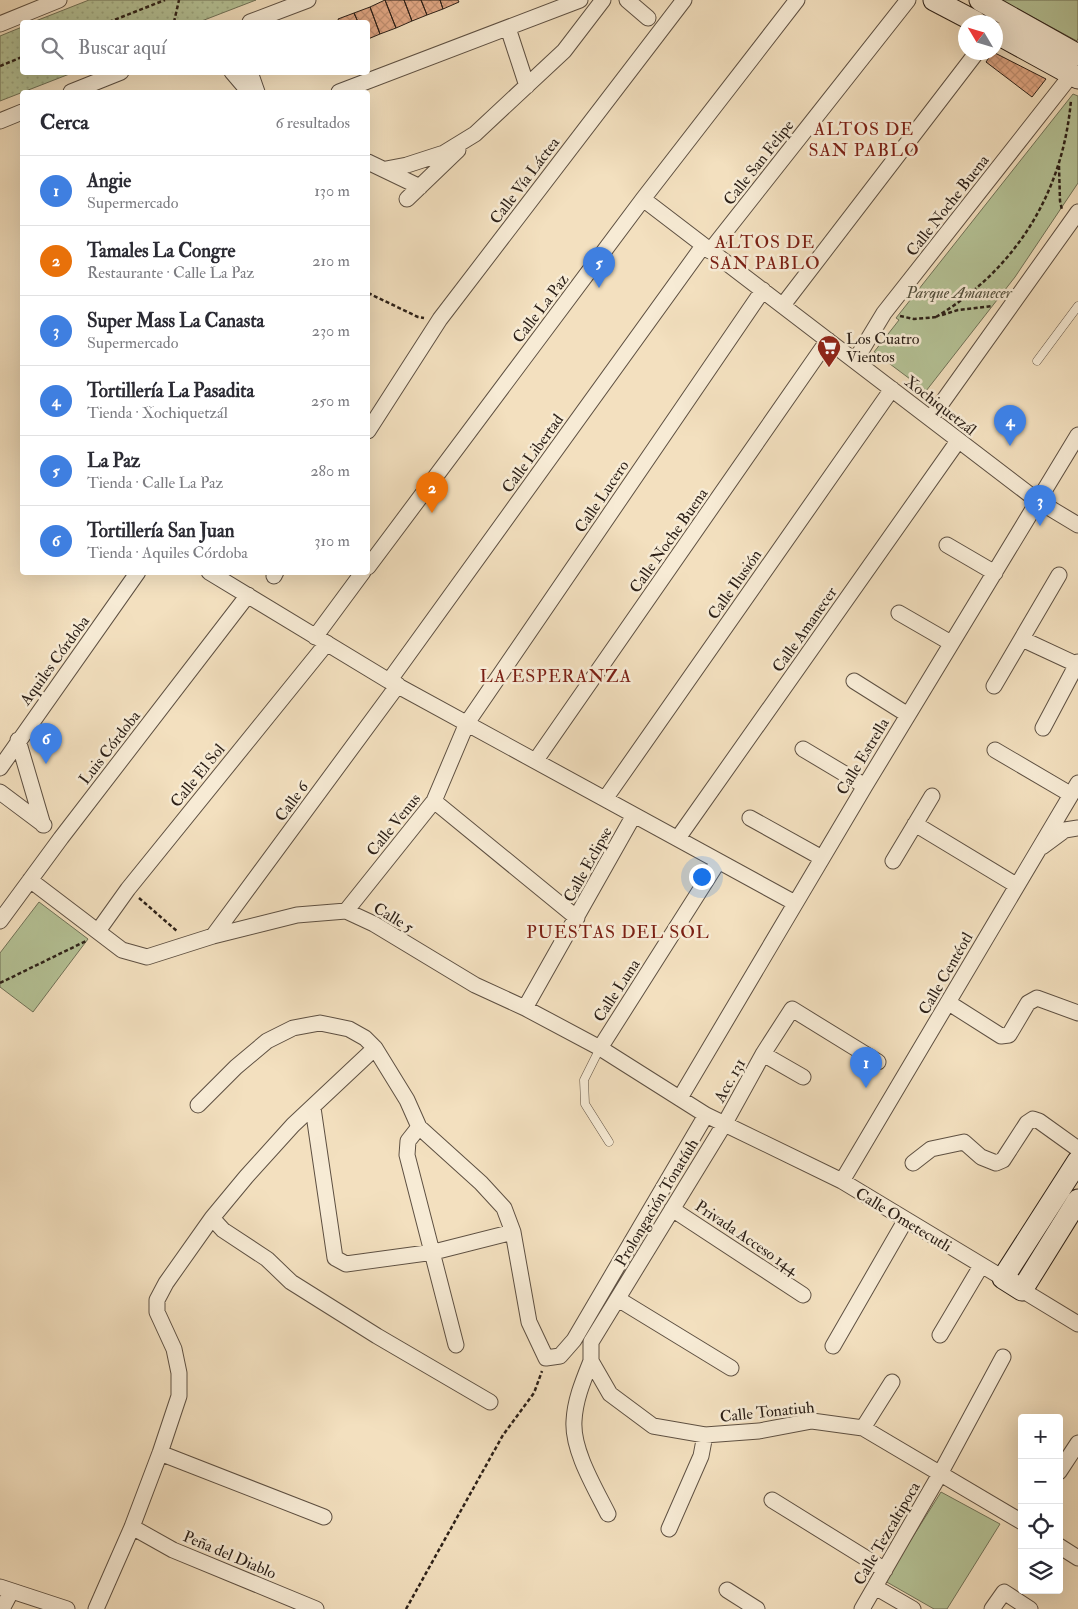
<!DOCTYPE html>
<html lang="es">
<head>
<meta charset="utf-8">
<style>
  :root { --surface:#fff; --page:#f7f7f7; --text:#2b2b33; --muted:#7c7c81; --line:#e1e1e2; --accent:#d93025 }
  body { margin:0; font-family:"IM FELL Double Pica",serif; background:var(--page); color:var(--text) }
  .controls { position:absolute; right:15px; bottom:15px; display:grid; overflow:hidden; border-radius:5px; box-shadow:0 5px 20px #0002 }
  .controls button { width:45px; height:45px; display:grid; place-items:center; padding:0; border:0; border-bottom:1px solid var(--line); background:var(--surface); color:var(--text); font:25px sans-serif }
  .compass { position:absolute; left:958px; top:15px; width:45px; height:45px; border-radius:50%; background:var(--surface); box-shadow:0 5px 20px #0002; rotate:308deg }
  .you { position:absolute; left:701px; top:876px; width:18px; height:18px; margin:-12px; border:4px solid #fff; border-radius:50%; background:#1a73e8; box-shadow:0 0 0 8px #1a73e833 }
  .badge { display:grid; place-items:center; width:32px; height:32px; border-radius:50%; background:var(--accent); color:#fff; font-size:16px; font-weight:700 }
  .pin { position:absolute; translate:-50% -41px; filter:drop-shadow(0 1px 2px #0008) }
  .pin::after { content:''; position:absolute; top:26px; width:18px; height:15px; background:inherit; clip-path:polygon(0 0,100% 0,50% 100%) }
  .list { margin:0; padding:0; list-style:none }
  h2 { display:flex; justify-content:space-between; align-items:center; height:65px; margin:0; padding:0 20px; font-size:21px }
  h2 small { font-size:16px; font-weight:400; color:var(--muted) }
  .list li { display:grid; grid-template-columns:32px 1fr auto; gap:15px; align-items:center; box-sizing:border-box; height:70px; padding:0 20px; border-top:1px solid var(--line) }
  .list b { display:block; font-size:19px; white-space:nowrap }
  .list p { margin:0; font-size:16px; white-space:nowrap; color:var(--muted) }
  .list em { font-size:16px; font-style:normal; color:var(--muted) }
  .icon { flex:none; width:28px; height:28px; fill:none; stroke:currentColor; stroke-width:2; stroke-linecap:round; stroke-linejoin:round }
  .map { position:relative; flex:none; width:1078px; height:1609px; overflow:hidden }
  .search { position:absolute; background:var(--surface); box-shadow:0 5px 20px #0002; left:20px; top:20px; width:350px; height:55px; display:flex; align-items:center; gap:12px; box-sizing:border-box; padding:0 18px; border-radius:5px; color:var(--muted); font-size:19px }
  .panel { position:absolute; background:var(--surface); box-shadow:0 5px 20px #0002; left:20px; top:90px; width:350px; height:485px; border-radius:5px }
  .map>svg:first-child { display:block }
  .grass { fill:url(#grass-dots); stroke:#707258 }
  .park { fill:#b5c397; stroke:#707258 }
  .building { fill:url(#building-cross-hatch); stroke:#2c2018 }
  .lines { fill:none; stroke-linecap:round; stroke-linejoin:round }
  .lane-casing { stroke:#5e5042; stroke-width:9 }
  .street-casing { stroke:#5e5042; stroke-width:17 }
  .secondary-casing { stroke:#2c2018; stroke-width:23 }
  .path { stroke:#2c2018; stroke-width:2.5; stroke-dasharray:4 2.5; stroke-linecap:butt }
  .lane { stroke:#f7ebd5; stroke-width:8 }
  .street { stroke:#f7ebd5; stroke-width:15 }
  .secondary { stroke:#f7ebd5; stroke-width:21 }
  .labels { text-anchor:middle; stroke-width:5; stroke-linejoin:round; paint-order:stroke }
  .street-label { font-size:16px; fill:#2c2018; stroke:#f7ebd5 }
  .park-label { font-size:16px; font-style:italic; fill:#55513e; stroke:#f7ebd5 }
  .poi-label { font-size:16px; fill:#2c2018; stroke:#f7ebd5; text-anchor:start }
  .neighbourhood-label { font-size:18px; letter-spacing:1px; fill:#7a1f14; stroke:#f7ebd5 }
</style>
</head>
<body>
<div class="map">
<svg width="1078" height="1609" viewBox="0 0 1078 1609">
  <defs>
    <pattern id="grass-dots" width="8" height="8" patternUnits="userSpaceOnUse" patternTransform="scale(1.25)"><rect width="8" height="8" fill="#b5c397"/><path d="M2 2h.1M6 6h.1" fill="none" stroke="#9ca781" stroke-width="1.8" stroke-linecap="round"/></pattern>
    <pattern id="building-cross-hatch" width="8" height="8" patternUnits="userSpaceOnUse" patternTransform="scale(1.25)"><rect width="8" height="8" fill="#e1a784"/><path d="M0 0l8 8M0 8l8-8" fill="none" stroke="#c18f71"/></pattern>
  </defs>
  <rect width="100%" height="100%" fill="#f3e0bf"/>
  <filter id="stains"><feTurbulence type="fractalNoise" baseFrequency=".004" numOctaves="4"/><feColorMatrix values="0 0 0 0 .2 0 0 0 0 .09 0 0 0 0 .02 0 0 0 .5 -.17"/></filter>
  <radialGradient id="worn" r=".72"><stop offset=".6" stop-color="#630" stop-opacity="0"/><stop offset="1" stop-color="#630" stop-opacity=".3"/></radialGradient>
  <path class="grass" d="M89,0H256L199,22H33Z
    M22,27V72L72,73L0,101V36Z"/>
  <path class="park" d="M1001,0H1078V38L1077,41Z
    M1073,94L1078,96V183L1015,277L926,391L874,352L899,320L896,318Z
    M39,902L88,939L33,1012L0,987V953Z
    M941,1492L1000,1524L947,1609H934L885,1581Z"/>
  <path class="building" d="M385,0L396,28L380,34L370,7Z
    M385,0H404L412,21L396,28Z
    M404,0H421L427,15L412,21Z
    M421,0H440L443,9L427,15Z
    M440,0H458L459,2L443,9Z
    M370,7L380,34L368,39V22H358L354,13Z
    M354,13L358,22H339L338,19Z
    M993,52L1046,79L1032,97L986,62Z"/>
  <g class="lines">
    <g class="lane-casing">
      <path id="lane" d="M1037,361L1078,306
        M600,1048L584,1080L585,1104L609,1142"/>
    </g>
    <g class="street-casing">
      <path id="street" d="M627,0L648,18
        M250,22L308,0
        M0,24L59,0
        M508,28L527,86
        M232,72L249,92
        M250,72L257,92
        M71,92L121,72
        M339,92L580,0
        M0,121L22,112
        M368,162L420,187
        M386,169L407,165L444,153L475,134L564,51L603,0
        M407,199L458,150
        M643,199L1038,501L1078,525
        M710,251L908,0
        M783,305L977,52
        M855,361L884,313L1072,74
        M931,418L1078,212
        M368,431L440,319L684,0
        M947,545L995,573
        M368,567L643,199L797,0
        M209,572L389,681L795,903
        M274,576L276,572
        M899,613L951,643
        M315,637L363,572
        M1022,639L1078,665
        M389,681L703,246
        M854,681L908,715
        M994,686L1059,575
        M1043,728L1078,662
        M18,740L43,825
        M803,749L865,786
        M995,750L1070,794
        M536,760L828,340
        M0,768L138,572
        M0,792L44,825
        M605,799L892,389
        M434,801L577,918
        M750,818L822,858
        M915,824L1016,885
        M678,838L958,441
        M1042,847L1065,830L1078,828
        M893,861L932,796
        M30,880L122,950L147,957L213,936L297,915L346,911L374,924L475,985L525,1008L600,1048L706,1115L842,1181L1003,1278
        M346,911L434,801L467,723L763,290
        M0,921L61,838L248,595
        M98,931L128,889L327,643
        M213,936L398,685
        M949,1003L1001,1036L1009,1035L1028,1003L1037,998L1078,1013
        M525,1008L634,815
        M600,1048L718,862
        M763,1054L803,1077
        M878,1062L792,1009L763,1054L725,1123L591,1342V1361L610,1394L653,1426L705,1435L759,1431L812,1421L863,1428L1022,1522
        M680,1098L865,786L1078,435
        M198,1105L236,1067L267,1041L293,1028L320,1023L349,1029L365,1038L375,1048L407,1100L419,1127L481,1183L504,1208L513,1232L529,1322L546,1358L560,1356L574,1340L706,1115
        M313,1108L335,1258L346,1264L434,1252L513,1232
        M419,1127L408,1141L407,1155L456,1345
        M913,1163L931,1149L964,1142L981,1157L996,1163L1003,1160L1027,1123L1033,1119L1039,1121L1078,1149
        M842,1181L1078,783
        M672,1209L803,1295
        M212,1218L223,1230L267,1259L291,1282L377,1336L490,1402
        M1022,1290L1078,1324
        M618,1299L731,1368
        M940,1335L981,1266
        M833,1346L905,1221
        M591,1361C583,1381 575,1400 574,1421C572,1450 595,1488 608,1514
        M863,1428L892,1382
        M160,1453L324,1517
        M1059,1472L1078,1443
        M772,1500L885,1570
        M132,1527L173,1550L316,1609
        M669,1529L701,1456L705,1435
        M1059,1546L1078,1558
        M0,1587L67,1609
        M875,1587L913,1609
        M727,1590L757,1609
        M2,1609L11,1592
        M96,1609L132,1527L160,1453L179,1396V1373L174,1349L157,1312V1300L166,1283L212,1218L246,1177L293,1125L375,1048
        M862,1609L940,1474L1003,1357
        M992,1609L1004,1592L1030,1609"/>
    </g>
    <g class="secondary-casing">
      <path id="secondary" d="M934,0L976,22
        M980,0L1078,55
        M996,33L1078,78
        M1078,1161L1003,1278L1022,1290L1078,1200"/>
    </g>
    <path class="path" d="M109,22L165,0
      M174,22L179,0
      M0,66L22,57
      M1059,166L1060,201L1062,210
      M368,293L418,317L424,318
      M942,315L958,310L993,306
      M900,316L914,319L937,317
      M936,317C1016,269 1063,193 1071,100
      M139,898L178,932
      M0,983L86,941
      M406,1609L503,1435L534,1393L542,1371"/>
    <use href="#lane" class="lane"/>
    <use href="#street" class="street"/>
    <use href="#secondary" class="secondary"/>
  </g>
  <defs>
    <g id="supermarket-pin" transform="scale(1.25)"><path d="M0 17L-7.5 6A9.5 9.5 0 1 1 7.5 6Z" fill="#8f2418" stroke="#f7ebd5"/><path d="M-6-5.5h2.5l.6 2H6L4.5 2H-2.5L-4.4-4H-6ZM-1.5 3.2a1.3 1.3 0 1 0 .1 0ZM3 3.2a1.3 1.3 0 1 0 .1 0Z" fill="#fff"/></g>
  </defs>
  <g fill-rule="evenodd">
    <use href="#supermarket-pin" x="829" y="347"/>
  </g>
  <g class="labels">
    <g class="street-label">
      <text transform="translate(758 162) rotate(-52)" y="6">Calle San Felipe</text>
      <text transform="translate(524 180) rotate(-53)" y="6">Calle Vía Láctea</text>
      <text transform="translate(947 205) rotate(-52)" y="6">Calle Noche Buena</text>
      <text transform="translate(540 308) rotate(-53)" y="6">Calle La Paz</text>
      <text transform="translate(941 405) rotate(38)" y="6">Xochiquetzál</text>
      <text transform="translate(532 453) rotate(-54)" y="6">Calle Libertad</text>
      <text transform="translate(601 496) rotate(-56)" y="6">Calle Lucero</text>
      <text transform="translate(668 540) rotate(-55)" y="6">Calle Noche Buena</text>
      <text transform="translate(734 584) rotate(-55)" y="6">Calle Ilusión</text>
      <text transform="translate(804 629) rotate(-55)" y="6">Calle Amanecer</text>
      <text transform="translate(54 660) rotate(-54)" y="6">Aquiles Córdoba</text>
      <text transform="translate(109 747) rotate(-52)" y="6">Luis Córdoba</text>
      <text transform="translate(862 756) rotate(-59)" y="6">Calle Estrella</text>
      <text transform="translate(197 775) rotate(-51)" y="6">Calle El Sol</text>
      <text transform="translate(291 801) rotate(-54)" y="6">Calle 6</text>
      <text transform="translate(393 824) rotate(-51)" y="6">Calle Venus</text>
      <text transform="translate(587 864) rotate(-61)" y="6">Calle Eclipse</text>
      <text transform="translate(394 917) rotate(31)" y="6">Calle 5</text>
      <text transform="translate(945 973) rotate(-60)" y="6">Calle Centéotl</text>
      <text transform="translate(616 990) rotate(-57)" y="6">Calle Luna</text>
      <text transform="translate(729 1080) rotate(-61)" y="6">Acc. 131</text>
      <text transform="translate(656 1202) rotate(-59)" y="6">Prolongación Tonatíuh</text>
      <text transform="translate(904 1219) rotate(31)" y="6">Calle Ometecutli</text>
      <text transform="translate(747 1237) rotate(34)" y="6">Privada Acceso 144</text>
      <text transform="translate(767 1411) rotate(-6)" y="6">Calle Tonatiuh</text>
      <text transform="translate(886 1533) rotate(-60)" y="6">Calle Tezcaltipoca</text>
      <text transform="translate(230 1554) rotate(23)" y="6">Peña del Diablo</text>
    </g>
    <g class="park-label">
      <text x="959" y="298">Parque Amanecer</text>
    </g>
    <g class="poi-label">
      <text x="846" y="344">Los Cuatro<tspan x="846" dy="18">Vientos</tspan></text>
    </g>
    <g class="neighbourhood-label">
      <text x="864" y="135">ALTOS DE<tspan x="864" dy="21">SAN PABLO</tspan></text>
      <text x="765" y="248">ALTOS DE<tspan x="765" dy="21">SAN PABLO</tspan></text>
      <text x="556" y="682">LA ESPERANZA</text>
      <text x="618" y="938">PUESTAS DEL SOL</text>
    </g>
  </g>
  <rect width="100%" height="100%" filter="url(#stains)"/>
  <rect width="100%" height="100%" fill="url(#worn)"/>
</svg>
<div class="controls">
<button>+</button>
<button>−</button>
<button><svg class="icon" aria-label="locate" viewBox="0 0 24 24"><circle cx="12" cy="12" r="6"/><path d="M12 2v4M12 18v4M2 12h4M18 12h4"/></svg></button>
<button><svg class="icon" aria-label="layers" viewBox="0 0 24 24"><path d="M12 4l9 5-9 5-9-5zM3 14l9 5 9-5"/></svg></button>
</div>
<svg class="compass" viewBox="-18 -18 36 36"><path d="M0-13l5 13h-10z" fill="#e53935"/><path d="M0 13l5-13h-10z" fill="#7c7c81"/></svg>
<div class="you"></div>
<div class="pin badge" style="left:866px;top:1088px;background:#3f7fe0">1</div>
<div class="pin badge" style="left:432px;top:513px;background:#e8710a">2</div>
<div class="pin badge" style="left:1040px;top:526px;background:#3f7fe0">3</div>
<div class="pin badge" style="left:1010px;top:446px;background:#3f7fe0">4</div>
<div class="pin badge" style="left:599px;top:288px;background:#3f7fe0">5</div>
<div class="pin badge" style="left:46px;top:764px;background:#3f7fe0">6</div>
<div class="search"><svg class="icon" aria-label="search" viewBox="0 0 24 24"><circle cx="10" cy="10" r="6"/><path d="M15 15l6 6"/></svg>Buscar aquí</div>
<section class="panel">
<h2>Cerca<small>6 resultados</small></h2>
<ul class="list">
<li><span class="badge" style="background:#3f7fe0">1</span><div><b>Angie</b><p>Supermercado</p></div><em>130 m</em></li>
<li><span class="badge" style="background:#e8710a">2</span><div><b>Tamales La Congre</b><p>Restaurante · Calle La Paz</p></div><em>210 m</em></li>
<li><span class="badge" style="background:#3f7fe0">3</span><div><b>Super Mass La Canasta</b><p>Supermercado</p></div><em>230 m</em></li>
<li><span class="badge" style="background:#3f7fe0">4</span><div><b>Tortillería La Pasadita</b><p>Tienda · Xochiquetzál</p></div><em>250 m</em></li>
<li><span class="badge" style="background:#3f7fe0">5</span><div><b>La Paz</b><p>Tienda · Calle La Paz</p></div><em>280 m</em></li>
<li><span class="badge" style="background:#3f7fe0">6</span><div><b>Tortillería San Juan</b><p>Tienda · Aquiles Córdoba</p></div><em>310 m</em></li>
</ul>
</section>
</div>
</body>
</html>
